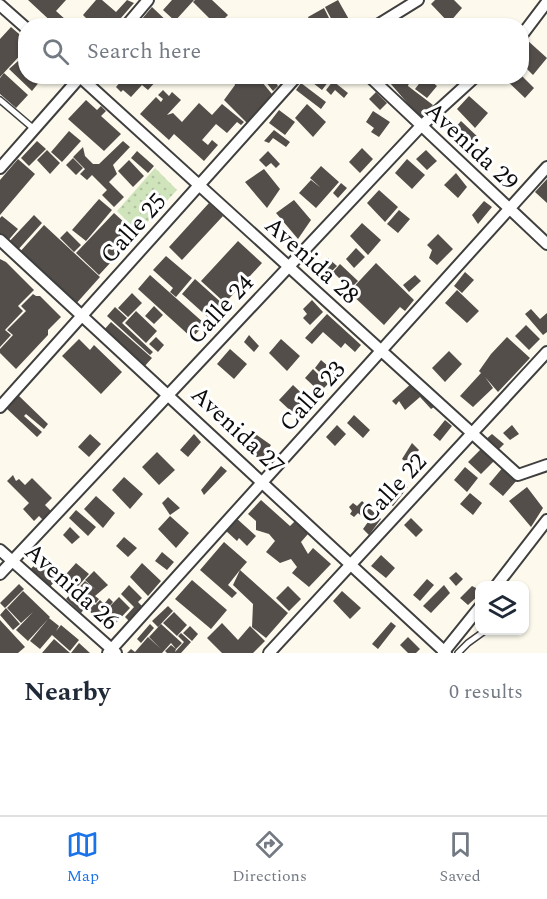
<!DOCTYPE html>
<html lang="en">
<head>
<meta charset="utf-8">
<style>
  :root { --surface:#fff; --page:#f2f2f3; --text:#1f2937; --muted:#747a83; --line:#e0e1e3; --accent:#1a73e8 }
  body { margin:0; font-family:Spectral,serif; background:var(--page); color:var(--text) }
  .controls { position:absolute; right:18px; bottom:18px; display:grid; overflow:hidden; border-radius:12px; box-shadow:0 2px 4px #0004 }
  .controls button { width:54px; height:54px; display:grid; place-items:center; padding:0; border:0; border-bottom:2px solid var(--line); background:var(--surface); color:var(--text); font:30px sans-serif }
  .list { margin:0; padding:0; list-style:none }
  h2 { display:flex; justify-content:space-between; align-items:center; height:78px; margin:0; padding:0 24px; font-size:26px }
  h2 small { font-size:20px; font-weight:400; color:var(--muted) }
  .icon { flex:none; width:33px; height:33px; fill:none; stroke:currentColor; stroke-width:2; stroke-linecap:round; stroke-linejoin:round }
  .map { position:relative; flex:none; width:547px; height:653px; overflow:hidden }
  .search { position:absolute; background:var(--surface); box-shadow:0 2px 4px #0004; left:18px; right:18px; top:18px; height:66px; display:flex; align-items:center; gap:15px; box-sizing:border-box; padding:0 21px; border-radius:24px; color:var(--muted); font-size:22px }
  .sheet { height:162px; background:var(--surface) }
  nav { display:flex; justify-content:space-around; align-items:center; box-sizing:border-box; height:84px; border-top:2px solid var(--line); background:var(--surface); font-size:16px; color:var(--muted) }
  nav a { display:grid; justify-items:center; gap:3px }
  nav .on { color:var(--accent) }
  .map>svg:first-child { display:block }
  .park { fill:url(#park-dots) }
  .building { fill:#534e4a }
  .lines { fill:none; stroke-linecap:round; stroke-linejoin:round }
  .service-casing { stroke:#3f3f3f; stroke-width:8 }
  .minor-casing { stroke:#3f3f3f; stroke-width:14 }
  .service { stroke:#fff; stroke-width:5 }
  .minor { stroke:#fff; stroke-width:10 }
  .labels { text-anchor:middle; stroke-width:6; stroke-linejoin:round; paint-order:stroke }
  .street-label { font-size:24px; fill:#0c0c0c; stroke:#fff }
</style>
</head>
<body>
<div class="map">
<svg width="547" height="653" viewBox="0 0 547 653">
  <defs>
    <pattern id="park-dots" width="8" height="8" patternUnits="userSpaceOnUse" patternTransform="scale(1.5)"><rect width="8" height="8" fill="#cfe4bb"/><path d="M2 2h.1M6 6h.1" fill="none" stroke="#b1c2a0" stroke-width="1.8" stroke-linecap="round"/></pattern>
  </defs>
  <rect width="100%" height="100%" fill="#fdfaed"/>
  <path class="park" d="M155,168L177,190L138,232L117,211Z"/>
  <path class="building" d="M28,0H66L56,11L66,20L60,26H56Z
    M96,0H102L116,12L127,0L134,3L114,26H80L86,18L83,15Z
    M172,0H194L175,21L163,10Z
    M195,0H212L228,15L217,26L193,2Z
    M338,0L351,23L347,26H335L325,7Z
    M435,0H454L462,8L449,23L431,4Z
    M152,7L172,26H136Z
    M324,8L333,26H312L308,17Z
    M11,27L26,40V49L0,77V39Z
    M527,40L547,58L533,75L522,64V46Z
    M26,54V76H44L32,91L9,69Z
    M4,73L28,95L16,108L0,94V78Z
    M125,76H154L158,79L148,90L142,85L131,97L123,90L121,92L116,87Z
    M232,76H257L272,94L248,124L224,100L235,85Z
    M261,76H273L278,82L276,83L278,86L273,91Z
    M319,76H324L329,81L322,90L313,83Z
    M384,76H411L408,86L433,105L421,119Z
    M425,76L437,86L427,98L415,89Z
    M508,76H522L534,88L525,98L505,79Z
    M333,81L348,93L344,98L335,90L331,95L326,90Z
    M301,83L326,102L321,109L296,90Z
    M163,90L169,96L172,92L181,100L167,115L173,113L182,122L199,103L212,115L222,104L244,122L241,125L237,122L227,133L216,124L202,140L208,145L212,140L218,145L204,161L174,134L169,140L140,114L156,97L161,102L163,99L158,95Z
    M376,92L387,103L380,110L369,99Z
    M469,96L488,113L475,128L457,109Z
    M86,100L97,110L101,106L106,111L101,116L121,134L104,151L68,119Z
    M307,104L326,122L313,137L295,118Z
    M279,110L295,122L285,135L269,123Z
    M373,111L390,122L379,137L371,132L374,128L366,122Z
    M461,121L480,139L467,153L449,135Z
    M274,130L290,142L286,147L273,138L269,143L264,141Z
    M69,131L81,141L62,162L51,152Z
    M37,141L46,149L29,166L21,158Z
    M123,141L130,147L113,165L117,174L109,182L124,197L114,207L102,195L107,190L92,175L87,180L80,174L85,169L73,157L83,147L85,156L93,164H99Z
    M362,148L373,159L360,173L349,162Z
    M477,149L486,158L480,164L471,154Z
    M47,150L60,163L50,174L37,160Z
    M426,150L437,161L427,170L416,159Z
    M137,151L154,166L148,173L131,158Z
    M268,151L280,164L276,168L271,163L266,167L259,160Z
    M73,158L83,168L76,175L66,165Z
    M18,159L35,174L0,215V180Z
    M407,159L425,175L412,189L395,173Z
    M129,160L144,176L133,187L118,171Z
    M321,166L339,182L316,208L299,193L311,180L321,188L310,178Z
    M264,169L280,189L267,208L245,182Z
    M456,173L467,187L458,198L444,185Z
    M547,179V203L535,192Z
    M341,183L347,188L338,198L333,193Z
    M379,190L398,207L385,222L367,203Z
    M99,199L112,210L86,241L72,230Z
    M294,200L311,220L298,239L276,213Z
    M484,201L492,207L478,224L472,215Z
    M209,203L223,216L182,260L169,247Z
    M399,210L410,219L398,233L387,224Z
    M114,213L137,234L99,275L76,253Z
    M34,215L42,223L16,252L7,244Z
    M2,216L18,229L6,243L0,237V218Z
    M362,223L381,240L368,255L350,236Z
    M44,225L100,277L74,306L18,254Z
    M67,231L81,245L74,252L60,238Z
    M438,234L453,249L437,265L429,258L432,250L427,245Z
    M238,241L262,263L225,303L201,281Z
    M356,248L365,257L354,268L346,259Z
    M166,256L192,278L176,297L170,292L173,288L153,270Z
    M328,258L337,266L329,274L321,267Z
    M0,259L6,262L34,290L18,306L23,311L5,330L11,335L0,347Z
    M376,263L414,300L405,311L400,307L384,325L349,292Z
    M340,264L358,281L350,289L333,272Z
    M465,272L474,280L462,293L454,286Z
    M150,275L205,324L192,338L138,289Z
    M415,275L421,281L409,292L403,285Z
    M195,279L224,305L211,320L182,294Z
    M457,290L479,311L467,323L445,303Z
    M132,293L142,303L128,317L118,308Z
    M33,294L36,296H40L61,317L48,330V335L16,369L0,353V349L13,335L7,330L26,311L21,306Z
    M312,300L323,312L310,325L303,318L307,314L303,309Z
    M154,306L163,315L154,324L145,316Z
    M115,307L127,318L122,323L153,352L150,355L107,316Z
    M531,309L540,319L547,313V332L543,335L525,314Z
    M136,311L157,331L146,343L125,323Z
    M327,314L361,345L355,352L345,343L341,348L323,332L312,344L305,338Z
    M111,322L152,358L143,368L103,331Z
    M526,325L540,339L529,350L515,336Z
    M249,335L259,346L254,352L244,342Z
    M156,337L164,345L158,352L149,344Z
    M507,337L530,358L498,392L485,377L493,388L473,407L460,396L481,373L479,371L491,354Z
    M79,339L90,350L94,345L122,372L101,394L62,356Z
    M281,339L300,356L287,371L269,353Z
    M230,349L247,364L234,379L217,364Z
    M449,351L462,364L445,382L432,368Z
    M321,360L336,373L329,381L315,368Z
    M313,369L328,384L320,392L305,378Z
    M414,381L437,405L431,409L420,397L405,410L399,401L396,405L392,401Z
    M293,385L311,402L297,417L279,400Z
    M18,395L48,424L44,429L26,414L24,416L42,432L37,437L6,408Z
    M354,415L370,430L363,438L347,423Z
    M445,420L452,426L440,441L433,435Z
    M337,425L346,434L335,446L326,437Z
    M512,425L519,434L510,440L503,433Z
    M254,433L271,445L261,460L244,448Z
    M90,434L101,444L89,457L78,447Z
    M194,434L201,442L188,457L180,450Z
    M492,434L504,444L496,452L485,440Z
    M412,443L419,450L407,463L402,459Z
    M481,449L494,461L481,474L468,462Z
    M157,452L175,470L159,485L142,467Z
    M221,466L227,471L204,495L201,490Z
    M504,466L518,479L503,496L489,484Z
    M465,467L478,478L467,492L454,480Z
    M13,475L16,481L19,479L25,485L32,478L52,498L45,505L53,513L44,521L39,516L34,521L23,509L29,503L7,481Z
    M124,477L143,494L130,509L112,490Z
    M404,484L408,487L393,506L388,503Z
    M527,487L543,508L531,527L509,501Z
    M470,493L482,503L473,515L460,504Z
    M96,496L115,513L103,528L84,509Z
    M168,497L180,508L170,515L162,503Z
    M261,500L290,526L295,521L308,534L301,542L308,554L313,548L331,564L309,587L292,573L297,567L291,559L280,563L266,552L275,541L269,534L256,530V521L248,514Z
    M362,501L381,519L369,535L363,529L368,522L358,513L354,517L350,514L352,511L349,507L353,503L357,506Z
    M76,510L96,527L88,536L69,518Z
    M170,516L189,533L176,548L158,529Z
    M235,517L256,536L247,546L239,538L237,541L224,529Z
    M411,518L423,530L416,537L404,525Z
    M70,527L80,537L72,544L63,535Z
    M124,537L137,548L128,557L116,546Z
    M224,542L247,562L240,570L288,613L266,638L252,627L253,604L233,585L240,570L228,585L237,593L232,598L200,570Z
    M162,552L174,562L167,570L155,561Z
    M381,555L395,568L386,578L371,566Z
    M38,561L57,579L47,590L28,572Z
    M76,563L89,574L71,594L59,582Z
    M142,563L161,581L148,596L130,577Z
    M94,571L108,585L95,596L99,599L96,603L91,599L85,605L73,594L85,581L96,590L85,580Z
    M456,572L463,579L456,586L449,578Z
    M427,579L434,585L420,601L413,595Z
    M192,580L227,610L211,629L175,599Z
    M19,584L24,589L5,608L0,603Z
    M129,585L142,598L138,602L143,607L129,621L125,617L134,607L121,594Z
    M444,585L450,593L431,613L423,606Z
    M288,586L301,599L289,611L276,598Z
    M472,586L480,590V594L468,605L460,598Z
    M23,591L50,617L28,641L16,630L33,612L21,623L7,608Z
    M342,591L361,608L350,619L333,601Z
    M70,594L85,608L81,613L66,599Z
    M119,597L130,608L113,626L102,614L98,619L86,608L91,602L95,605L100,600L104,604L109,598L113,602L107,609Z
    M168,606L173,611L158,627L152,621Z
    M6,608L20,624L13,630L0,615Z
    M174,612L187,625L177,636L163,623Z
    M49,618L59,626L56,631L61,625L79,640L70,651L52,635L40,649L30,641Z
    M0,620L25,647L18,653H0Z
    M391,622L396,626L378,649L372,644Z
    M222,623L238,640L250,626L265,641L253,653H222L207,638Z
    M150,624L154,628L141,643L137,639Z
    M161,624L182,643L176,649L171,643L162,653H127L131,649L135,652L148,637L161,649L149,637Z
    M190,626L198,634L192,641L183,633Z
    M181,633L191,642L181,653H167L165,651L171,645L176,649L175,652L184,642L178,636Z
    M408,637L420,649L416,653H408L400,645Z
    M54,639L70,653H42Z
    M79,643L90,653H71Z"/>
  <g class="lines">
    <g class="service-casing">
      <path id="service" d="M0,100L34,129
        M458,653L468,643L486,630"/>
    </g>
    <g class="minor-casing">
      <path id="minor" d="M0,5L26,28
        M126,26L148,0
        M376,26L418,0
        M522,35L547,2
        M79,76L518,475L547,465
        M369,76L547,244
        M0,168L81,76
        M0,240L446,653
        M0,407L297,76
        M0,550L116,653
        M0,574L420,127L476,76
        M496,586L547,520
        M108,653L547,167
        M269,653L547,352
        M443,653L480,607"/>
    </g>
    <use href="#service" class="service"/>
    <use href="#minor" class="minor"/>
  </g>
  <g class="labels">
    <g class="street-label">
      <text transform="translate(472 146) rotate(43)" y="8">Avenida 29</text>
      <text transform="translate(133 228) rotate(-48)" y="8">Calle 25</text>
      <text transform="translate(312 260) rotate(42)" y="8">Avenida 28</text>
      <text transform="translate(220 309) rotate(-47)" y="8">Calle 24</text>
      <text transform="translate(312 396) rotate(-48)" y="8">Calle 23</text>
      <text transform="translate(238 430) rotate(43)" y="8">Avenida 27</text>
      <text transform="translate(393 488) rotate(-47)" y="8">Calle 22</text>
      <text transform="translate(72 586) rotate(42)" y="8">Avenida 26</text>
    </g>
  </g>
</svg>
<div class="controls">
<button><svg class="icon" aria-label="layers" viewBox="0 0 24 24"><path d="M12 4l9 5-9 5-9-5zM3 14l9 5 9-5"/></svg></button>
</div>
<div class="search"><svg class="icon" aria-label="search" viewBox="0 0 24 24"><circle cx="10" cy="10" r="6"/><path d="M15 15l6 6"/></svg>Search here</div>
</div>
<section class="sheet">
<h2>Nearby<small>0 results</small></h2>
<ul class="list">
</ul>
</section>
<nav>
<a class="on"><svg class="icon" aria-label="map" viewBox="0 0 24 24"><path d="M3 6l6-2 6 2 6-2v14l-6 2-6-2-6 2zM9 4v14M15 6v14"/></svg>Map</a>
<a><svg class="icon" aria-label="directions" viewBox="0 0 24 24"><path d="M12 3l9 9-9 9-9-9zM9 14v-3h6M13 9l2 2-2 2"/></svg>Directions</a>
<a><svg class="icon" aria-label="saved" viewBox="0 0 24 24"><path d="M7 4h10v16l-5-4-5 4z"/></svg>Saved</a>
</nav>
</body>
</html>
